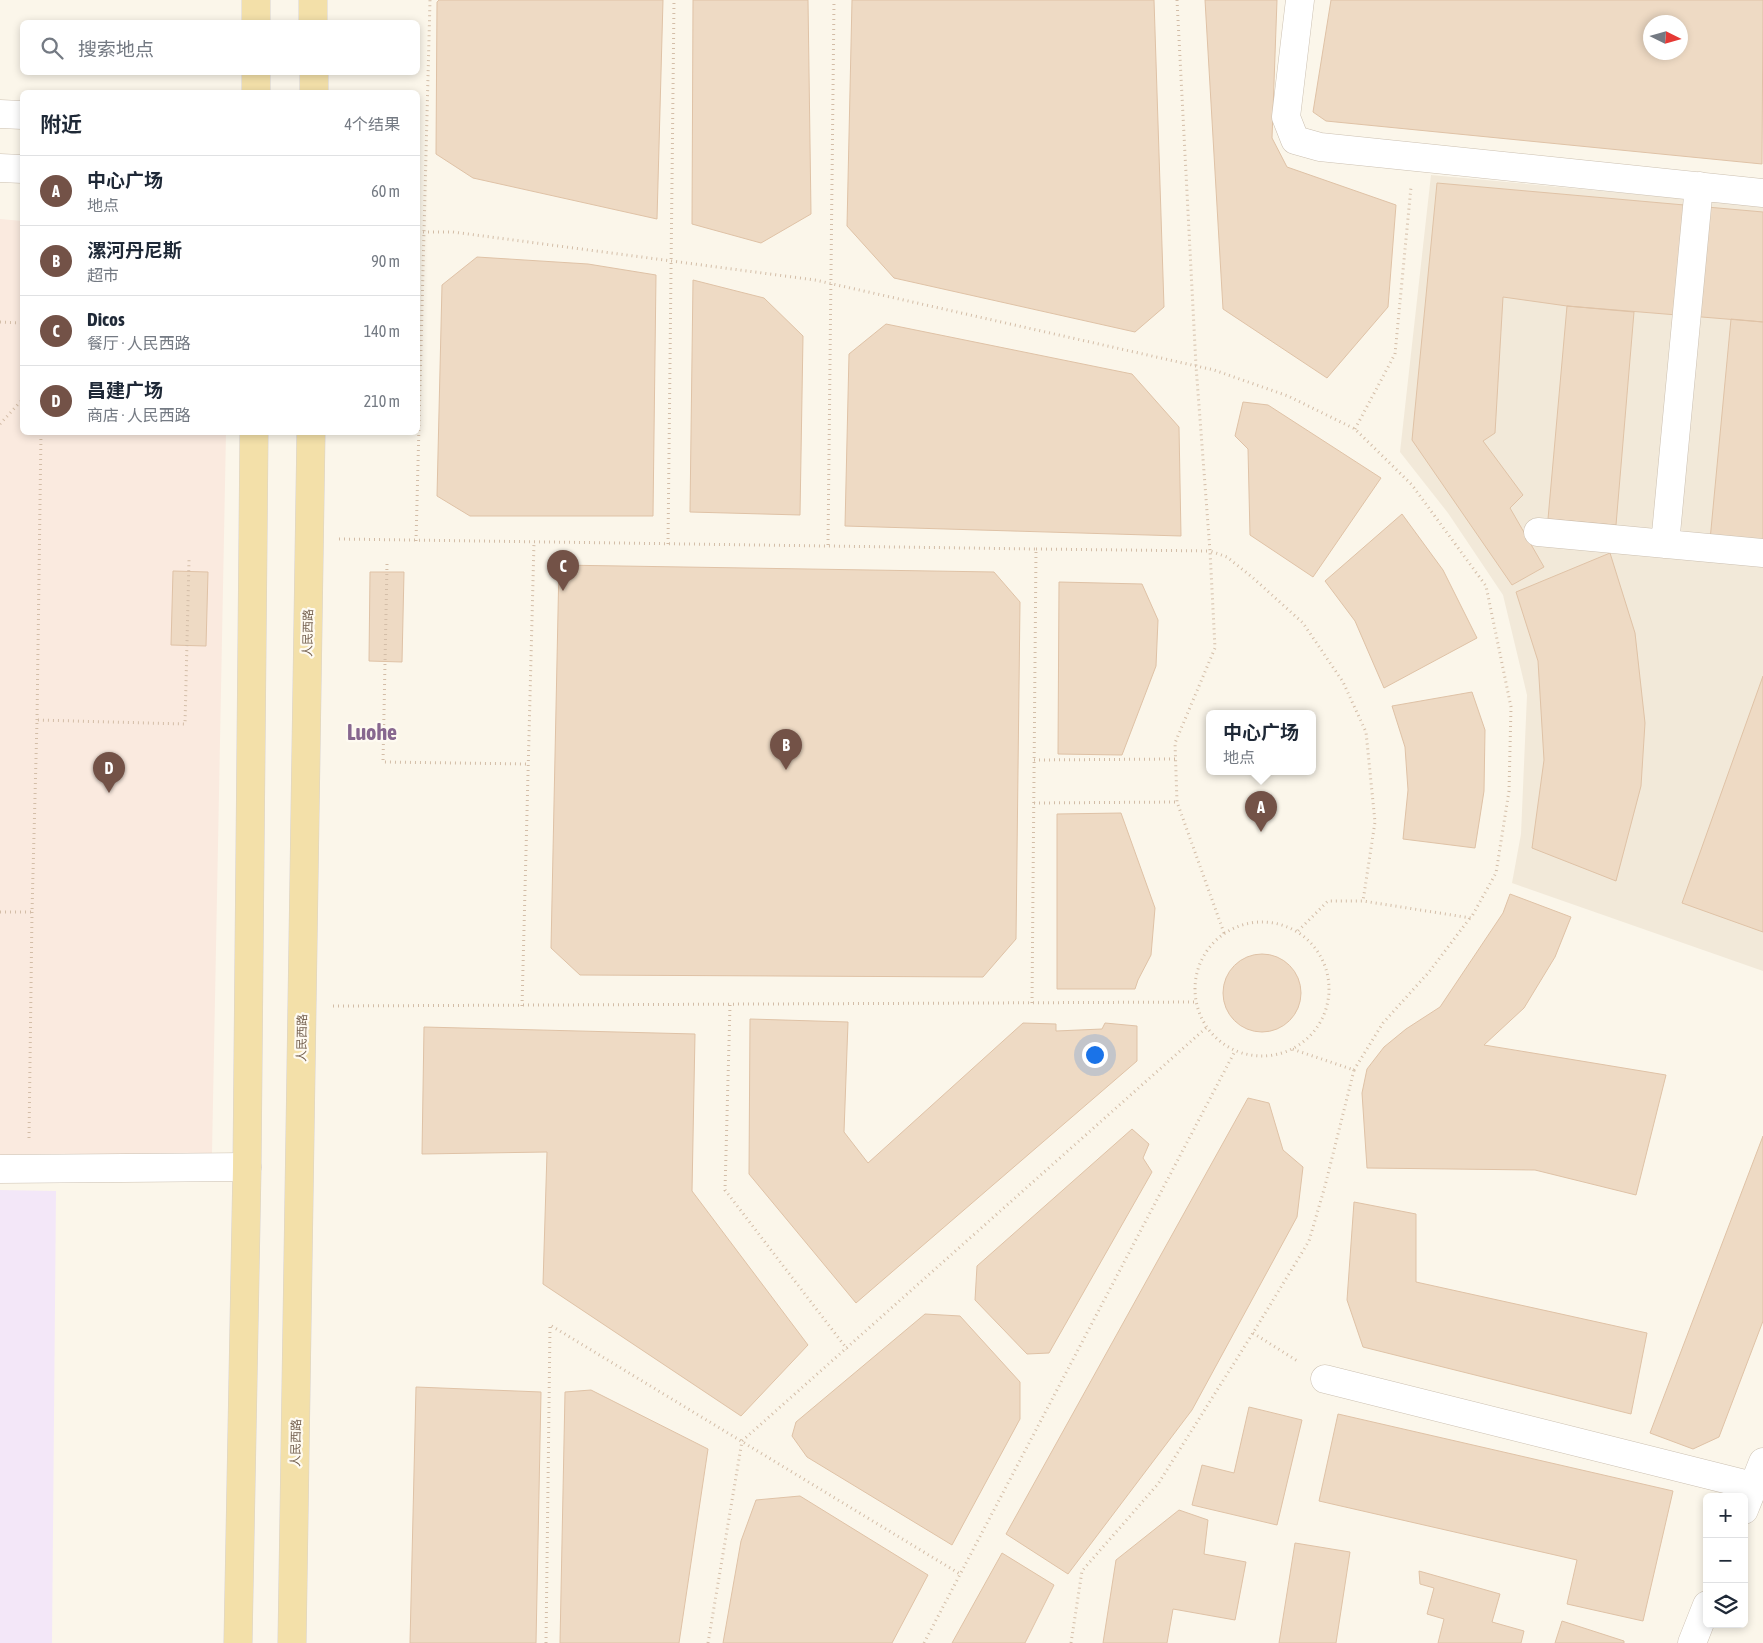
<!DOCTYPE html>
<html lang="zh">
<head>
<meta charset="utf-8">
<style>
  :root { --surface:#fff; --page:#f2f2f3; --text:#1f2937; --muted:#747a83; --line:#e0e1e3; --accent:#735247 }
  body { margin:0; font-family:"Asap Condensed","Noto Sans SC",sans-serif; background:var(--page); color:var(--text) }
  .controls { position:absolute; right:15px; bottom:15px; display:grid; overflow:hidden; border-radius:8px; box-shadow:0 2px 8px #0003 }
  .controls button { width:45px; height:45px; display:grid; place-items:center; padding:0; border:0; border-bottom:1px solid var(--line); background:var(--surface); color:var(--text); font:25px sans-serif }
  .compass { position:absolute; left:1643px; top:15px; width:45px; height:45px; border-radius:50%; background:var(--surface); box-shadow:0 2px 8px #0003; rotate:95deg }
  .you { position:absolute; left:1094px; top:1054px; width:18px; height:18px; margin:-12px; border:4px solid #fff; border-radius:50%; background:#1a73e8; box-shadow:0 0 0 8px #1a73e833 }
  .badge { display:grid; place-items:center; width:32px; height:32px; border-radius:50%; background:var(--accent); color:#fff; font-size:16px; font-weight:700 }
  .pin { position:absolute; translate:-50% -41px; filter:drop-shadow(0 1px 2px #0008) }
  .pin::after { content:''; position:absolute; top:26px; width:18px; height:15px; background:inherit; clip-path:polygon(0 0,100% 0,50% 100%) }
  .popup { position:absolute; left:1206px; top:710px; width:110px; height:65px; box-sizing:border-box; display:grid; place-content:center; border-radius:8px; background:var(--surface); filter:drop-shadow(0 1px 4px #0005); font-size:16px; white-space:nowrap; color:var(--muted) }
  .popup b { font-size:19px; color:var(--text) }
  .popup::after { content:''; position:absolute; left:50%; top:100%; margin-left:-10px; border:10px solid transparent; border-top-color:var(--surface) }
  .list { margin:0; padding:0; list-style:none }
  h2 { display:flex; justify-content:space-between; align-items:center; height:65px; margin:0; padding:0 20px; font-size:21px }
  h2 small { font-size:16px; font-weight:400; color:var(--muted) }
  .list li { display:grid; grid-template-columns:32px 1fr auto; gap:15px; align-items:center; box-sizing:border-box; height:70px; padding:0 20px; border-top:1px solid var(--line) }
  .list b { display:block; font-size:19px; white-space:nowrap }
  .list p { margin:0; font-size:16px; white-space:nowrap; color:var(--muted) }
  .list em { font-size:16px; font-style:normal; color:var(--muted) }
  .icon { flex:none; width:28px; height:28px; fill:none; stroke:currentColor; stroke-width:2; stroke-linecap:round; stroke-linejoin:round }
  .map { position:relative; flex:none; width:1763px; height:1643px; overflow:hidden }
  .search { position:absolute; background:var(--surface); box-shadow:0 2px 8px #0003; left:20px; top:20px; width:400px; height:55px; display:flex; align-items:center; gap:12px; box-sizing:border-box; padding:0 18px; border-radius:8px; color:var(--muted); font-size:19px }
  .panel { position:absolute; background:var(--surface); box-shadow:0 2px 8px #0003; left:20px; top:90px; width:400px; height:345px; border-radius:8px }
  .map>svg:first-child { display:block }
  .residential { fill:#f2e9d9 }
  .commercial { fill:#faeadf }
  .education { fill:#f3e7f8 }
  .building { fill:#eedac4; stroke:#dfc2a6; fill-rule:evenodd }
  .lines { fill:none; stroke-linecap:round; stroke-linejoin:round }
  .minor-casing { stroke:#ccc0b1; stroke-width:29 }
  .major-casing { stroke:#d8d2ce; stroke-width:29 }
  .path { stroke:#d3bda7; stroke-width:3; stroke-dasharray:1 4; stroke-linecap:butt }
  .minor { stroke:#fff; stroke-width:28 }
  .major { stroke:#f3e0a9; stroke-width:28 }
  .labels { text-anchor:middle; stroke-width:4.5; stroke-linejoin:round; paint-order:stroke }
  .street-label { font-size:12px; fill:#74604f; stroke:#fefaf1 }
  .town-label { font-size:22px; font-weight:bold; fill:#87678f; stroke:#fefaf1 }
</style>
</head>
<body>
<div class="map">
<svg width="1763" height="1643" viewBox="0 0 1763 1643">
  <rect width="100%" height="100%" fill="#fbf6ea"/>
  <path class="residential" d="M1431,175L1763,206V971L1512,883L1521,834L1527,695L1503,595L1448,513L1400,452Z"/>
  <path class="commercial" d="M0,219L22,221V432L226,433L212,1154L0,1156Z"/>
  <path class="education" d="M0,1190L56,1191L52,1643H0Z"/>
  <path class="building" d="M439,0H663L657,219L473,178L436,154L437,2Z
    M693,0H808L811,214L761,243L692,224Z
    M852,0H1154L1164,307L1135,332L894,278L847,226Z
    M1205,0H1277L1272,138L1287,167L1396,205L1388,307L1327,378L1223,309Z
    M1331,0H1763L1762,164L1326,121L1313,112ZM1650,22H1680V52H1650Z
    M1437,183L1763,212V322L1567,306L1503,297L1495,433L1483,441L1523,495L1510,508L1544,567L1512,585L1412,440Z
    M477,257L588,264L656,275L653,516H470L437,496L442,285Z
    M693,280L764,298L803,336L800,515L690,512Z
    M1567,306L1634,312L1616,525L1548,519Z
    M1731,319L1763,322V545L1710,540Z
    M886,324L1132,374L1179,427L1181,536L845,526L849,354Z
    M1243,402L1268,405L1381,478L1313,577L1250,535L1248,449L1235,436Z
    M1402,514L1443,570L1477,638L1384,688L1355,621L1325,581Z
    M1610,553L1635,633L1645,723L1641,786L1616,881L1532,848L1544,760L1538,661L1516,592Z
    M559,565L994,572L1020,602L1016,939L983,977L580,975L551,948Z
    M173,571L208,572L206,646L171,645Z
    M370,572H404L402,662L369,661Z
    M1059,582L1142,584L1158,620L1156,666L1122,755L1058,754Z
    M1763,676V932L1682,903Z
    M1472,692L1485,730L1484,791L1475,848L1403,839L1408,790L1405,747L1392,706Z
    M1121,813L1155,908L1151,955L1138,980L1135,989H1057V814Z
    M1510,894L1571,917L1555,957L1524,1008L1484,1045L1666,1075L1636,1195L1535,1170L1367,1168L1362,1093L1367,1069L1384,1047L1406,1029L1440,1007L1503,913Z
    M1223 993a39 39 0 1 1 78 0a39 39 0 1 1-78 0Z
    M750,1019L848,1022L844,1132L868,1163L1023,1023L1056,1024V1031L1102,1029L1105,1023L1137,1026V1061L856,1303L749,1174Z
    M424,1027L695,1034L692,1191L808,1345L741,1416L543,1284L547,1152L422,1154Z
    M1248,1098L1269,1103L1283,1150L1303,1167L1297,1217L1192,1410L1068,1574L1006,1534Z
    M1132,1129L1149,1144L1143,1158L1152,1172L1049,1353L1027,1354L975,1300L977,1266Z
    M1763,1136V1321L1719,1437L1693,1449L1650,1433Z
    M1354,1202L1416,1214V1282L1647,1333L1631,1414L1363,1347L1347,1300Z
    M925,1314L960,1316L1020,1382V1419L952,1545L807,1457L792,1436L796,1422Z
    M416,1387L541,1392L536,1643H410Z
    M591,1390L708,1449L679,1643H560L565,1392Z
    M1249,1407L1302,1420L1277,1525L1192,1505L1202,1465L1234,1473Z
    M1338,1414L1673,1491L1643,1621L1567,1604L1577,1560L1319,1501Z
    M800,1496L928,1575L892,1643H723L741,1541L756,1500Z
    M1179,1510L1208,1520L1204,1554L1246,1562L1235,1620L1173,1609L1167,1643H1103L1116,1560Z
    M1295,1543L1350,1552L1336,1643H1279Z
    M1002,1553L1054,1585L1025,1643H952Z
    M1419,1571L1500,1594L1492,1622L1524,1631L1521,1643H1438L1444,1619L1427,1614L1434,1588L1420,1584Z
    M1562,1621L1624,1641V1643H1555Z"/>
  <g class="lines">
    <g class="minor-casing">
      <path id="minor" d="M1300,0L1286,117L1295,140L1320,147L1763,193
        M0,114L22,115
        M0,168L22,169
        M1538,532L1763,553
        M1665,544L1699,186
        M0,1169L247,1167
        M1325,1379L1753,1486
        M1744,1510L1763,1462
        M1692,1643L1707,1605"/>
    </g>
    <g class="major-casing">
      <path id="major" d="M256,0V22
        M313,0V22
        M256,72V92
        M314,72V92
        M238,1643L247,1167L254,432
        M292,1643L311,432"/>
    </g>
    <path class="path" d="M418,232H453L815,280L1214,370L1288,396L1355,429L1412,485L1486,586L1511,707L1509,791L1496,873L1471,918L1363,901H1328L1298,931
      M0,322L22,323
      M0,424L22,400
      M1355,429L1395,354L1411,187
      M339,539L1036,549L1032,1003
      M416,541L430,0
      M668,544L674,0
      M828,545L834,0
      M1036,549L1210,551L1196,366L1177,0
      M387,564L383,762L529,764
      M37,720L41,432
      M1034,760L1176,759
      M1034,803L1177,802
      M0,912H32L37,720L185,724L189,560
      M1195 989a67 67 0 1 1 134 0a67 67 0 1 1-134 0Z
      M1224,933L1177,802L1175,743L1215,648L1210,551L1227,557L1252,577L1303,623L1343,682L1366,732L1375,822L1363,901
      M730,1005L725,1190L847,1349
      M333,1006L1196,1002
      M522,1006L534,542
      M1354,1070L1383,1023L1429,972L1470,918
      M29,1138L32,912
      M1253,1333L1299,1362
      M546,1643L550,1325L960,1574
      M708,1643L742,1441L1207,1027
      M924,1643L1235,1051
      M1071,1643L1082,1571L1158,1484L1253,1333L1309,1241L1325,1186L1354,1070L1292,1049"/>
    <use href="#minor" class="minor"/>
    <use href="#major" class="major"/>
  </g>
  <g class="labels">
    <g class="street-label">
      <text transform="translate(308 633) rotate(-89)" y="4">人民西路</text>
      <text transform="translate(302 1038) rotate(-89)" y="4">人民西路</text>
      <text transform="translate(296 1443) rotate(-89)" y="4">人民西路</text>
    </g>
    <g class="town-label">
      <text x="372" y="740">Luohe</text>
    </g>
  </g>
</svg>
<div class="controls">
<button>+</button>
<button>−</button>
<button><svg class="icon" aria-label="layers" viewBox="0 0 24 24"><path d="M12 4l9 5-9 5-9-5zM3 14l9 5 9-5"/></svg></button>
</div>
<svg class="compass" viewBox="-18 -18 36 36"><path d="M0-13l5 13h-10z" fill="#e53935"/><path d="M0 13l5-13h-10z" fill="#747a83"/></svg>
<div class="you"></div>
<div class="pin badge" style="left:1261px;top:832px">A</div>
<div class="popup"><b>中心广场</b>地点</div>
<div class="pin badge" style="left:786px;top:770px">B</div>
<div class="pin badge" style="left:563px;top:591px">C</div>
<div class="pin badge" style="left:109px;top:793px">D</div>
<div class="search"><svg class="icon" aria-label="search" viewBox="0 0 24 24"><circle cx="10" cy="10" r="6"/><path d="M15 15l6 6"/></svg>搜索地点</div>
<section class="panel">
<h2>附近<small>4个结果</small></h2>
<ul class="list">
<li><span class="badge">A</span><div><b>中心广场</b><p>地点</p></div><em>60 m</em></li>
<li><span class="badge">B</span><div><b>漯河丹尼斯</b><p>超市</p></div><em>90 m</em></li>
<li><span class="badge">C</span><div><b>Dicos</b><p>餐厅 · 人民西路</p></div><em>140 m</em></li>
<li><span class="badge">D</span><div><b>昌建广场</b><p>商店 · 人民西路</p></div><em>210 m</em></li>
</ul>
</section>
</div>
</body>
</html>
